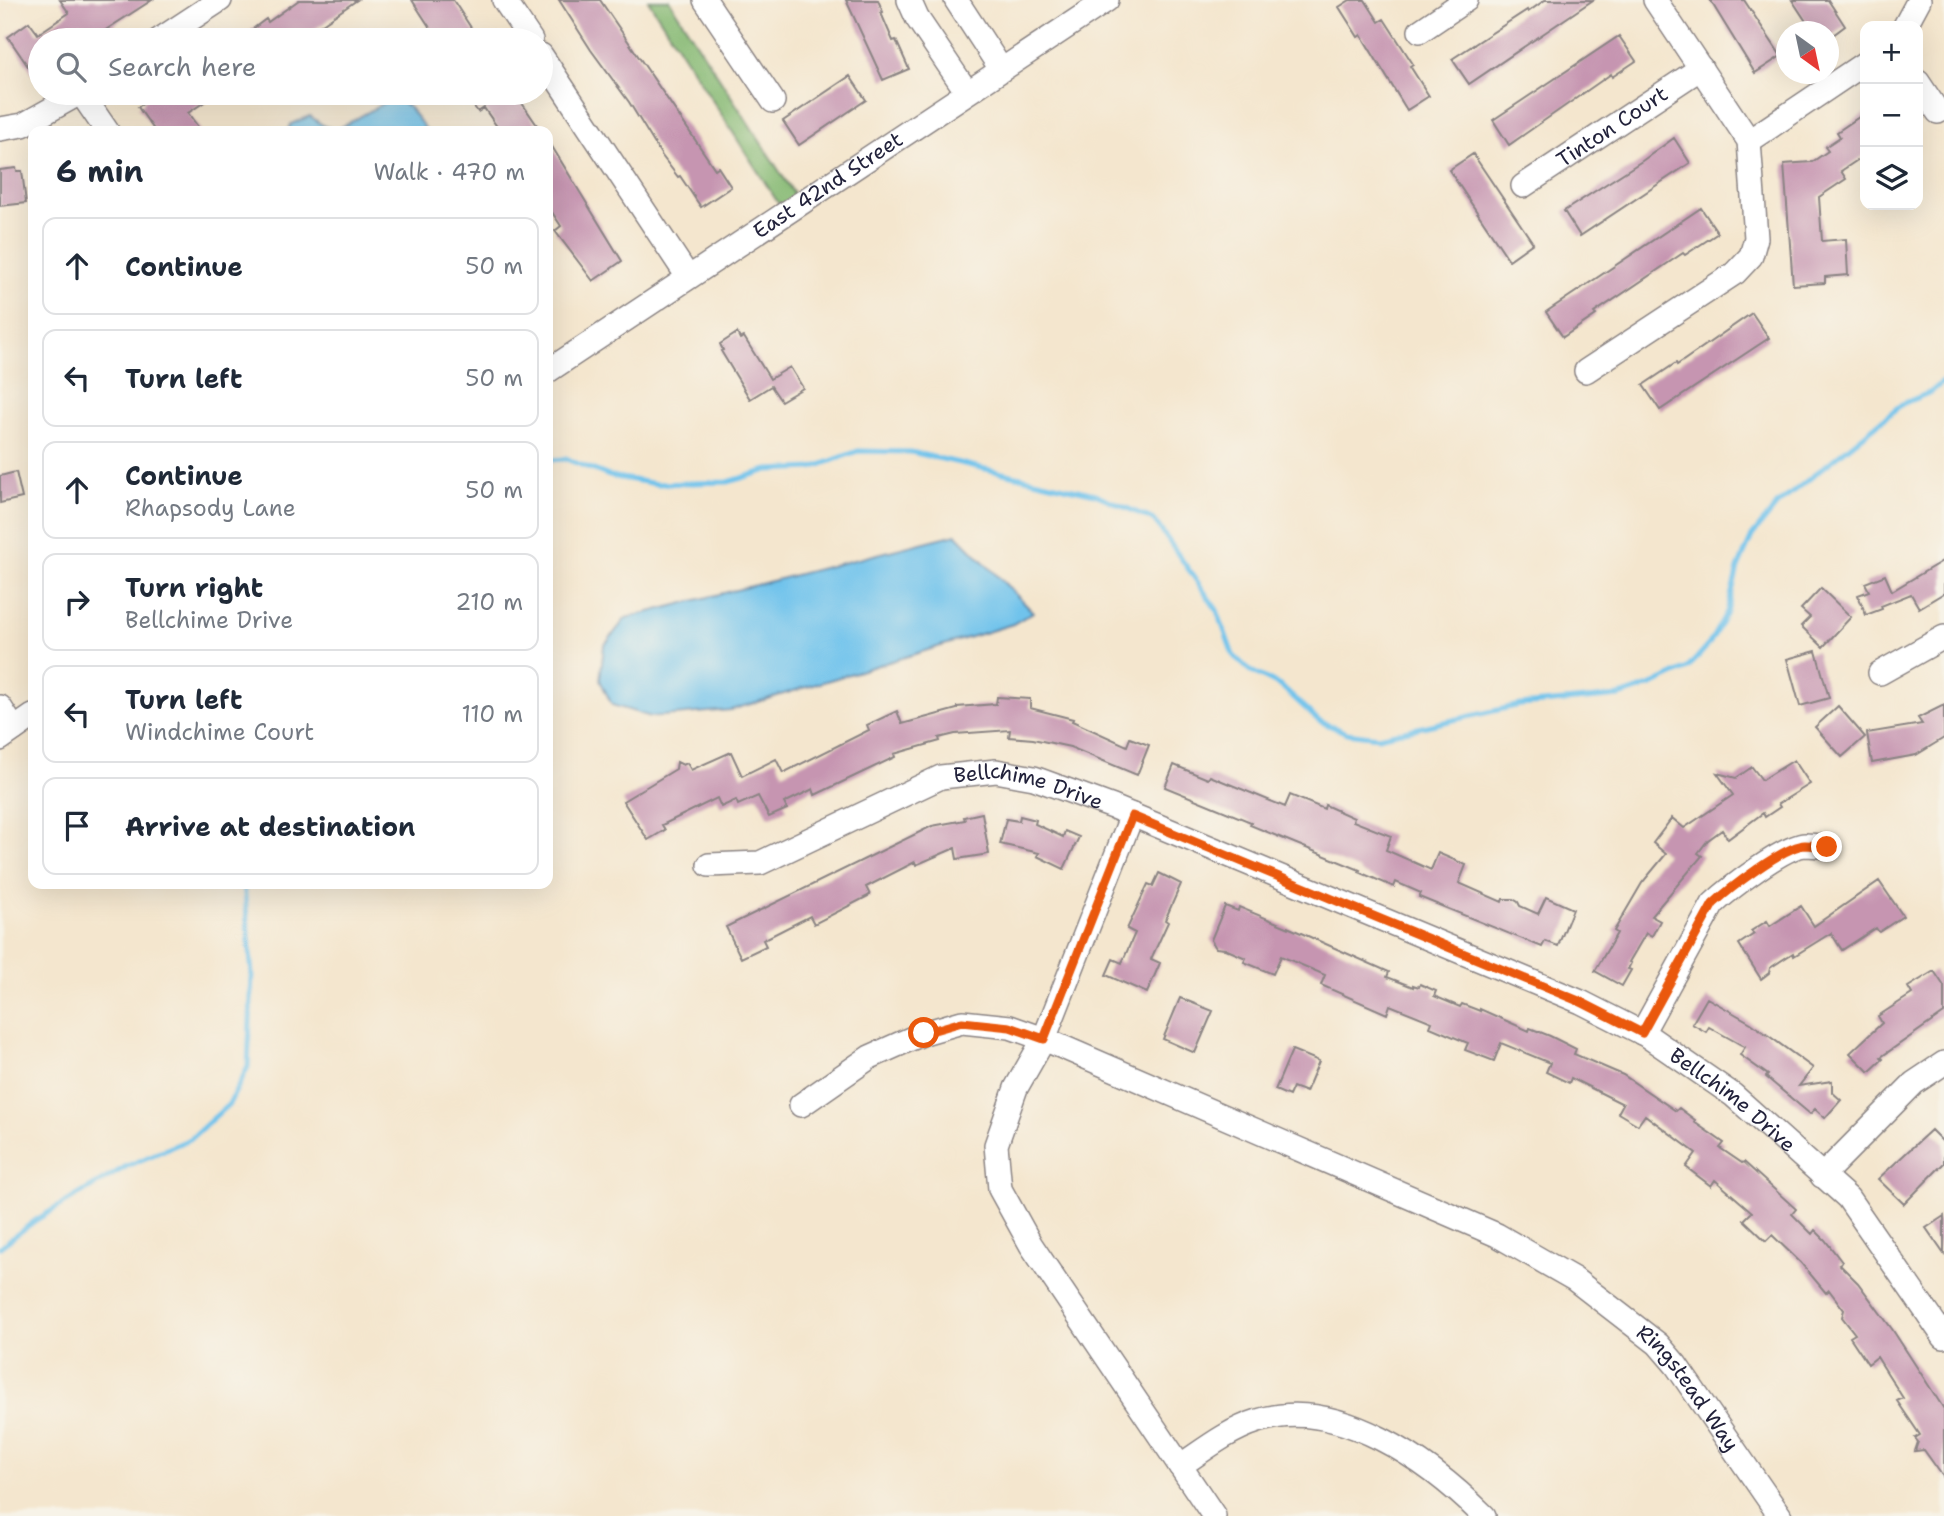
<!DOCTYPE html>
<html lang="en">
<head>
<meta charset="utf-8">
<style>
  :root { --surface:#fff; --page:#f2f2f3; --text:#1f2937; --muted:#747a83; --line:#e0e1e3 }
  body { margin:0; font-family:"Shantell Sans",sans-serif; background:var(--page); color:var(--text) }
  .controls { position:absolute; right:21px; top:21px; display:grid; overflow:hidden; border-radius:14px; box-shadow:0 7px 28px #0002 }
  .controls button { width:63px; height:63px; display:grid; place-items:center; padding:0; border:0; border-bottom:2px solid var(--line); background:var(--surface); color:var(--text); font:35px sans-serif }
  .compass { position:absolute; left:1776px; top:21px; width:63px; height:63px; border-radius:50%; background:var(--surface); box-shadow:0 7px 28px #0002; rotate:147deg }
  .stop { position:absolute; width:21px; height:21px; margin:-16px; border:5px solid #ea580c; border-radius:50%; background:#fff }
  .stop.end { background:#ea580c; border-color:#fff; box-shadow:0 2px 7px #0008 }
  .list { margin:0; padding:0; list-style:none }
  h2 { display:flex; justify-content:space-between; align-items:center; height:91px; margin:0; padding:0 28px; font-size:30px }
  h2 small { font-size:23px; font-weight:400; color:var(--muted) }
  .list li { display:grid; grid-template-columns:46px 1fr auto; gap:21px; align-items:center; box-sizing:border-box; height:98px; margin:0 14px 14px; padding:0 14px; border:2px solid var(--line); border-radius:14px }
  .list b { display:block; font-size:26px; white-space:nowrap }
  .list p { margin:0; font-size:23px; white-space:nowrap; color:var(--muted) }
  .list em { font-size:23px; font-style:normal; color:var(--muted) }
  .icon { flex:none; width:38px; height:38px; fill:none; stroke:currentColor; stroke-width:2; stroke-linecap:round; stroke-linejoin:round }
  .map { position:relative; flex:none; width:1944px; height:1516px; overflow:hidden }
  .search { position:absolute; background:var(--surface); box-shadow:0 7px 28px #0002; left:28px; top:28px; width:525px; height:77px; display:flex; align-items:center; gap:18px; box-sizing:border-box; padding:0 24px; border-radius:38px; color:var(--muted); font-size:26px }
  .panel { position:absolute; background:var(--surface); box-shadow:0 7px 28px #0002; left:28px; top:126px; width:525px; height:763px; border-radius:14px }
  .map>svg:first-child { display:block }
  .forest { fill:#87ba74; stroke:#546e58; stroke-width:2 }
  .water { fill:#70c3ec; stroke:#497294; stroke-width:2 }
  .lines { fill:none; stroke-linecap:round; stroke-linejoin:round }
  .stream { stroke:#70c3ec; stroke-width:5 }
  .building { fill:#c695b1 }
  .minor-casing { stroke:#8b8484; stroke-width:26 }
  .minor { stroke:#fff; stroke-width:23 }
  .route { stroke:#ea580c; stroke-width:9 }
  .labels { text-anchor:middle; stroke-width:6; stroke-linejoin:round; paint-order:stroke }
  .street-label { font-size:21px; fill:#22223b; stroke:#f7f3e8 }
</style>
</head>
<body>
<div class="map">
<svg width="1944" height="1516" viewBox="0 0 1944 1516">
  <rect width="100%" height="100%" fill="#f7f3e8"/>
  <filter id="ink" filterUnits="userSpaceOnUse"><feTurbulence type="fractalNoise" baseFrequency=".0143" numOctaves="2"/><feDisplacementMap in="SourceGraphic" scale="14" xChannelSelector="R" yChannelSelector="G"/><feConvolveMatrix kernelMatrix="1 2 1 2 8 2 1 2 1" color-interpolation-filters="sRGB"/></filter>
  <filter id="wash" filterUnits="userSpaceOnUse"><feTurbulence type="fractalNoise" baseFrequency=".00686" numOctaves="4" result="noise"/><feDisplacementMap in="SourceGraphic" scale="28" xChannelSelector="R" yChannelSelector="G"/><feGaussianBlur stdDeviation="1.57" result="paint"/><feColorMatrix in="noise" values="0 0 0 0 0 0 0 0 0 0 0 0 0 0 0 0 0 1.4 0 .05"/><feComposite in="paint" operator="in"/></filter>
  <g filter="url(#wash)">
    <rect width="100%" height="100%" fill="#f4e6ce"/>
    <path class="forest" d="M648,0H669L796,197L780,206Z"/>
    <path class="water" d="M393,98L408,106L427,131H287L291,124L310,116L324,126L336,130Z
      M956,534L1033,612L1013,624L731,710L651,717L612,705L600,680L604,646L626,618Z"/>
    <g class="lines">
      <path class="stream" d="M548,460L566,459L609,476L657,484L691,483L728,482L768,470L812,468L858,451L911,452L1095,494L1154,520L1217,610L1233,655L1249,670L1282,687L1319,721L1347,733L1378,737L1520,705L1620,696L1652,685L1688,668L1709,644L1727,612L1738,568L1752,536L1777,505L1902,404L1931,392L1944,381
        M0,1247L36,1220L127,1166L190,1139L229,1104L248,1067L252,975L244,884"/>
    </g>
    <g id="blocks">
      <path class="building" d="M60,0H152L90,40H40V84L8,37L29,22L38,34L69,13Z
        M299,0H357L299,40H238L266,19L268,22Z
        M412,0H453L479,40H438Z
        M559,0H600L715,169L718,167L731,187L701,207L680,176L678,177L662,156L629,102L591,50Z
        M846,0H878L883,12L881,13L893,41L896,40L909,69L883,80Z
        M1350,0H1365L1379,22L1384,19L1413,64L1410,66L1429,96L1407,110L1361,35L1358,37L1339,7Z
        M1545,0H1593L1469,84L1452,59L1527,10L1528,12Z
        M1710,0H1744L1781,56L1755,73Z
        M1792,0H1828L1845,26L1829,38V32H1813Z
        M1619,36L1636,61L1612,77L1611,74L1509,145L1493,120Z
        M850,76L866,100L799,145L783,121Z
        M154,93H218L188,113L201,131H155L138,107L144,103L143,101Z
        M464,93H515L541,131H500L484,108L478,112Z
        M1865,113V155L1841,171L1846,179L1819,197L1822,241L1846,239L1848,275L1825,277V283L1793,285L1784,164L1812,162L1828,151L1825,147L1840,137L1837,132Z
        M1674,138L1690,163L1580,236L1564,211L1642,161Z
        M548,140L622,261L593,281L555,231L561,226L548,206Z
        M1473,154L1533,243L1509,260L1449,170Z
        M16,168L17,171H22L26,203L0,206V170Z
        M1701,208L1718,233L1685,255L1683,253L1594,313L1596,315L1563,337L1546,312Z
        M1752,313L1769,338L1660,410L1643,385L1676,363L1677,365Z
        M737,333L740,339L744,337L770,379L790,367L803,388L781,401L771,386L750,399L721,351L723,350L720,344Z
        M16,472L22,498L0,503V476Z
        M1944,560V593L1919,608L1911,594L1881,606L1882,609L1866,615L1858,595L1869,591L1865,583L1885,575L1892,591Z
        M1821,588L1851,617L1823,647L1801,626L1810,617L1801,609Z
        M1816,651L1829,698L1800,706L1787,659Z
        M997,697L1030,699V708L1073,719L1072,721L1127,746L1130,738L1149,745L1137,775L1070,747L1033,739L1009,737L1010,730L955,734L939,738L940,741L894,754L895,757L815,795L813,789L784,803L787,809L769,817L758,796L738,805L736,800L721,807L717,798L662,825L665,830L648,840L623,801L676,769L677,762L683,765L687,763L691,770L731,752L742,776L776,759L783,773L869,730L867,725L897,711L902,724L957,709V707L996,704Z
        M1944,705V738L1916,755L1872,763L1867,733L1922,724L1918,718Z
        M1838,706L1865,737L1842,757L1815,727Z
        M1794,760L1810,784L1778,804L1780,807L1765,817L1763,813L1728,839L1722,830L1708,840L1698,853L1702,856L1651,916L1660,921L1652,936L1646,933L1629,962L1631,963L1628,969L1631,970L1622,986L1595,971L1617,933L1614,931L1642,883L1666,854L1653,843L1672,818L1684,828L1733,795L1717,773L1736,778L1752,767L1762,780Z
        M1174,765L1208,779L1210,776L1285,807L1290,795L1324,809L1325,805L1354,818L1353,821L1391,836L1386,850L1431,870L1438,853L1466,865L1459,883L1502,902L1503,899H1513L1518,902L1520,906L1538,914L1546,897L1573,909L1558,946L1545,941L1542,947L1419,897L1421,893L1396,882L1394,887L1359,872L1360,870L1250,825L1251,822L1165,787Z
        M982,813L989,854L957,859L955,848L916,865L915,862L866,887L870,895L814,924L810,916L763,940L766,946L741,958L726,927L932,826L965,820L964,817Z
        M1020,816L1036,820L1035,824L1063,837L1065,831L1079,837L1064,869L1037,856L1039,853L1000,844L1006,819L1019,821Z
        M1159,873L1181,884L1165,920L1168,922L1151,959L1160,963L1147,993L1106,975L1113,959L1122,963L1135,933L1127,929L1148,884L1153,886Z
        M1879,881L1903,916L1879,932L1876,928L1842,950L1831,933L1794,956L1793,953L1770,968L1769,973L1761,979L1739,944L1754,934L1751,931L1767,921L1770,926L1801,906L1814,926Z
        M1225,906L1238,911L1239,907L1292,929L1389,972L1387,977L1413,987V985L1419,987L1420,984L1436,991L1434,996L1460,1007L1462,1004L1480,1011V1009L1529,1031L1530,1028L1550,1036L1576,1049L1574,1054L1623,1075L1676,1111L1679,1108L1695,1120L1694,1122L1724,1143L1720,1148L1742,1163L1744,1162L1796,1209L1792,1214L1812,1234L1815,1230L1825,1240L1842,1262L1839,1264L1858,1283L1892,1329L1944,1409V1478L1924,1450L1915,1451L1918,1442L1915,1438L1920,1435L1897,1401L1903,1398L1877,1357L1868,1364L1850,1337L1855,1334L1842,1317L1844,1310L1829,1290L1826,1293L1801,1263L1772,1235L1766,1241L1744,1220L1752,1212L1715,1180L1711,1186L1686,1167L1696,1153L1645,1115L1638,1125L1618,1113L1623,1104L1571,1078L1569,1083L1546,1072L1550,1063L1501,1043L1494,1061L1465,1050L1468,1043L1430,1027L1432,1022L1390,1005L1387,1014L1321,985L1325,975L1281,956L1273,974L1244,962L1246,958L1225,949L1216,948L1211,940Z
        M1934,971L1944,986V1013L1881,1057L1883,1059L1869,1072L1850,1053L1882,1023L1878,1016L1912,994L1908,987Z
        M1180,998L1213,1011L1195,1053L1163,1039Z
        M1707,998L1751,1023L1813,1068L1799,1086L1832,1081V1092L1841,1100L1825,1118L1815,1109L1810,1114L1766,1077L1768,1075L1740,1055L1745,1047L1709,1027L1706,1032L1692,1024Z
        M1292,1050L1319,1061L1306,1092L1293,1087L1289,1096L1275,1090Z
        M1931,1130L1944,1143V1163L1904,1204L1878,1179Z
        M1944,1216V1254L1926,1228Z"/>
    </g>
  </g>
  <g filter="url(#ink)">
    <use href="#blocks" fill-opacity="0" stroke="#8b8484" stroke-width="2"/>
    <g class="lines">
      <g class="minor-casing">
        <g id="minor">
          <path d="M504,0L531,40"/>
          <path d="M705,0L773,101"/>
          <path d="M909,0L917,18L967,92"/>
          <path d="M956,0L1001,69"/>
          <path d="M1905,26L1919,0"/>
          <path d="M1420,31L1466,0"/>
          <path d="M159,40L220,0"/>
          <path d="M541,55L688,277"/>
          <path d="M1918,82L1938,112"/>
          <path d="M81,93L107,131"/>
          <path d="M0,129L23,125L80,93"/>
          <path d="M1749,141L1865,63"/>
          <path id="s1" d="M1523,186L1701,68"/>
          <path id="s2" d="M548,371L1107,0"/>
          <path d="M1586,371L1735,273L1751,256L1756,238L1749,141L1655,0"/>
          <path d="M1880,673L1944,637"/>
          <path d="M0,707L14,729"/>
          <path d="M0,739L33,716"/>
          <path id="s3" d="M1132,815L1044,1039L1497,1235L1574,1279L1658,1344L1676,1365L1780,1516"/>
          <path id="s4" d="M709,865L760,863L941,777L996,771L1034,778L1113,807L1581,1002L1646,1035L1733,1095L1848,1198L1944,1337"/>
          <path d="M1642,1033L1713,904C1729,889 1784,846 1805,845C1812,845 1820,846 1827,847"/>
          <path d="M801,1105L870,1057L924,1033L962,1022L1010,1027L1044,1039L1016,1088L996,1145L1000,1189L1031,1245L1214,1516"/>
          <path d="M1822,1176L1914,1083L1944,1063"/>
          <path d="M1180,1466C1205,1449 1229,1430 1258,1421C1338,1395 1431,1463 1484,1516"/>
        </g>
      </g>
      <use href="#minor" class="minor"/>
    </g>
  </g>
  <g class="lines" filter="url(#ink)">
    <path class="route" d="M924,1033L962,1022L1010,1027L1044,1039L1132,816L1581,1002L1642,1033L1713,904C1729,889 1784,846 1805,845C1812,845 1820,847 1827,847"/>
  </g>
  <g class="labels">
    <g class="street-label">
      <text dy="7" stroke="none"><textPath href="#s1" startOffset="107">Tinton Court</textPath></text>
      <text dy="7" stroke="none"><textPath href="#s2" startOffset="336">East 42nd Street</textPath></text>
      <text dy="7" stroke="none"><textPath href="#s4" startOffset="341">Bellchime Drive</textPath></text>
      <text dy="7" stroke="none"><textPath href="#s4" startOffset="1118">Bellchime Drive</textPath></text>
      <text dy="7" stroke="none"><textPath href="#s3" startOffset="982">Ringstead Way</textPath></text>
    </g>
  </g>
</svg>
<div class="controls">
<button>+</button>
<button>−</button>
<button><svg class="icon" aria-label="layers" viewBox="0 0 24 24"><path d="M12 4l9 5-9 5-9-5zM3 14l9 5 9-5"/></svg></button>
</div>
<svg class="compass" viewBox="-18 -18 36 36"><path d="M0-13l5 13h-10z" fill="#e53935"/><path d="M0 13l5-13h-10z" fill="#747a83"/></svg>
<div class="stop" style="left:924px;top:1033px"></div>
<div class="stop end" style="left:1827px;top:847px"></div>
<div class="search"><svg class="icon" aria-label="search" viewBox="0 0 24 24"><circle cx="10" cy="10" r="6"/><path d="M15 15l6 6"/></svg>Search here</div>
<section class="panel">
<h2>6 min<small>Walk · 470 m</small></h2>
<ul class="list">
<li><svg class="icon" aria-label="ahead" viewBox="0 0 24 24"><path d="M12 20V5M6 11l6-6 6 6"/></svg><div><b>Continue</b></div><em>50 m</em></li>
<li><svg class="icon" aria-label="left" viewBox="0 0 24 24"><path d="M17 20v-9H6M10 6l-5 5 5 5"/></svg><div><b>Turn left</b></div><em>50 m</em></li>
<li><svg class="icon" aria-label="ahead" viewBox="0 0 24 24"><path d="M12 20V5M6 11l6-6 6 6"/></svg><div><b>Continue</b><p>Rhapsody Lane</p></div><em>50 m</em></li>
<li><svg class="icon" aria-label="right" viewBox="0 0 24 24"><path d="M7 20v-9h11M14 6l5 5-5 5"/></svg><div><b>Turn right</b><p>Bellchime Drive</p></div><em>210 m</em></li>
<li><svg class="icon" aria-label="left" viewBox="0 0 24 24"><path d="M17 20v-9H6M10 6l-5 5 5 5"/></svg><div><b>Turn left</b><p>Windchime Court</p></div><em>110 m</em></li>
<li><svg class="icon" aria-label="arrive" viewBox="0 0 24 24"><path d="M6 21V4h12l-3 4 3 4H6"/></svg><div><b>Arrive at destination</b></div></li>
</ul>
</section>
</div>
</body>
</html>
